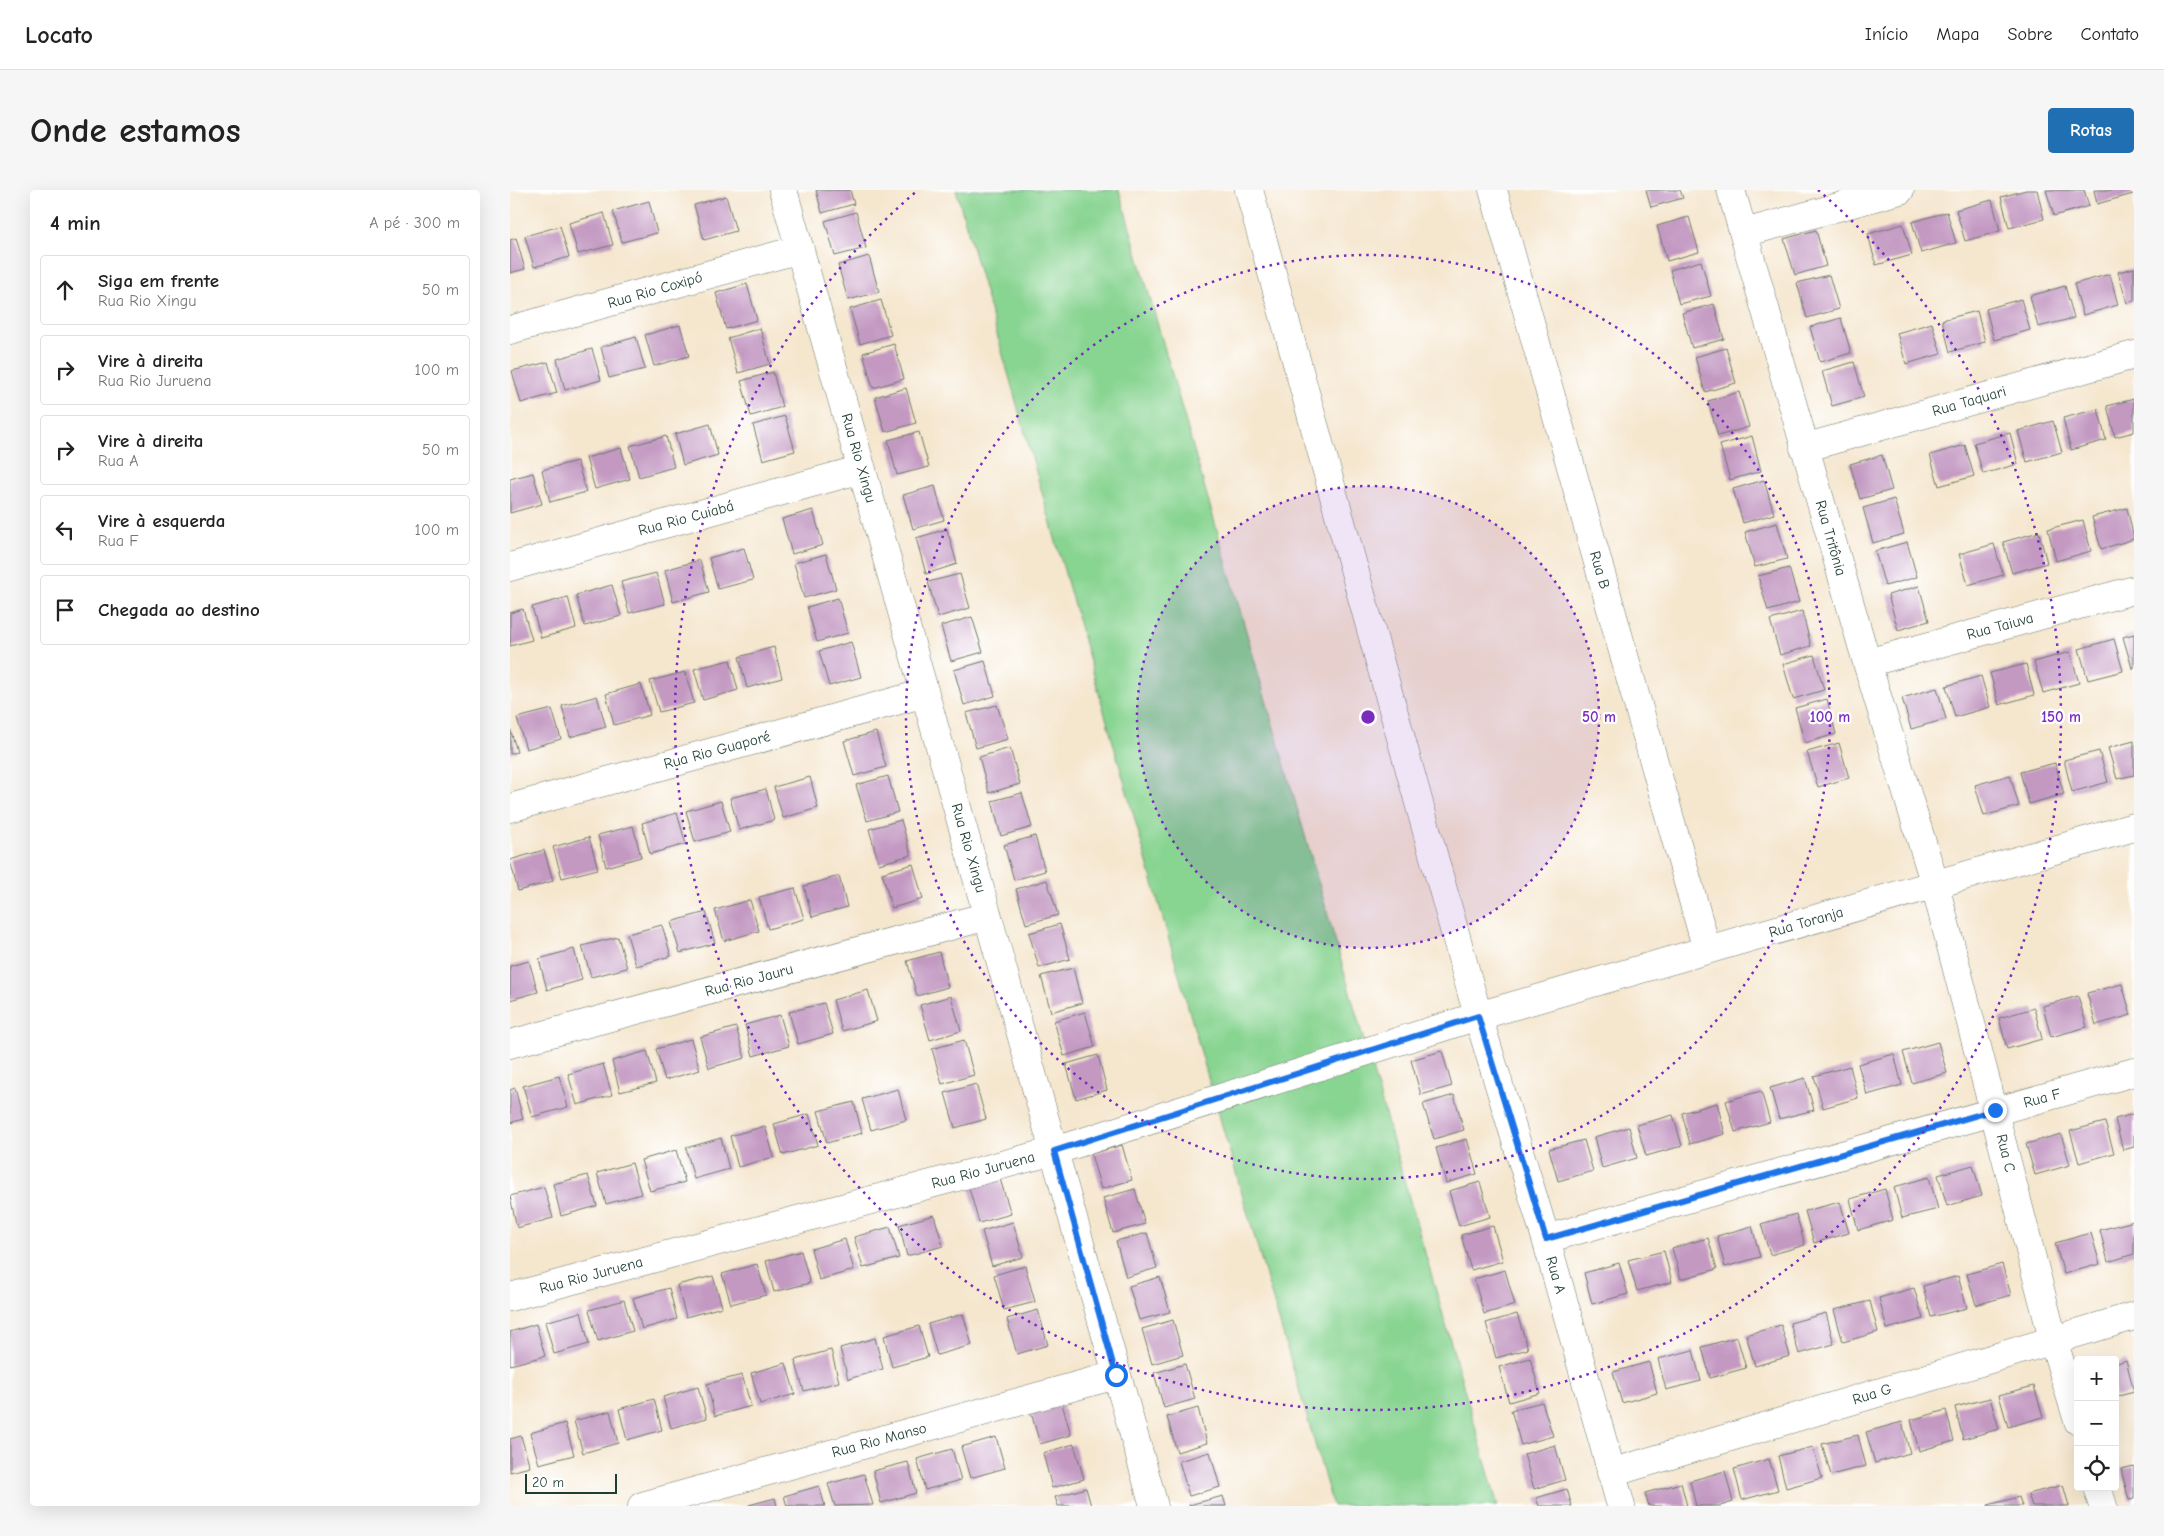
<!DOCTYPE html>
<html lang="pt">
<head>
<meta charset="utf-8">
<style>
  :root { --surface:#fff; --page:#f6f6f6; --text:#222; --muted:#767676; --line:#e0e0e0; --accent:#1f6fb2 }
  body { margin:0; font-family:"Comic Neue",sans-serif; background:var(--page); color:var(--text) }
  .controls { position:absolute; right:15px; bottom:15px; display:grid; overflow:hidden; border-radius:5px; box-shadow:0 5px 20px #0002 }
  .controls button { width:45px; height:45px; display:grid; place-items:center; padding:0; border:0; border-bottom:1px solid var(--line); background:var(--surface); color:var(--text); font:25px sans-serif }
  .scale { position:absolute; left:15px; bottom:12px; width:92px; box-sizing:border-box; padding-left:5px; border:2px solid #1f3d34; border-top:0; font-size:14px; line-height:18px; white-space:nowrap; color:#1f3d34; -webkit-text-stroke:4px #fff; paint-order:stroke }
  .stop { position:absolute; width:15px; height:15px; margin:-11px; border:4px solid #1a73e8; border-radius:50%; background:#fff }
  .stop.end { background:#1a73e8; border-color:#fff; box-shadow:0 1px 5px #0008 }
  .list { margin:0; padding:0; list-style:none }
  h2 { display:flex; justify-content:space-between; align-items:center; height:65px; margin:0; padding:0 20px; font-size:21px }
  h2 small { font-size:16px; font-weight:400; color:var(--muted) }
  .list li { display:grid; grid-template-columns:32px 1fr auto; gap:15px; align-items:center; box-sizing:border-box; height:70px; margin:0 10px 10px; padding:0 10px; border:1px solid var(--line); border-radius:5px }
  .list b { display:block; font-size:19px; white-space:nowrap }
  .list p { margin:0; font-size:16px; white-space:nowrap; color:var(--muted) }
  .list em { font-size:16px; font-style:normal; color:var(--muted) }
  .icon { flex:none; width:28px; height:28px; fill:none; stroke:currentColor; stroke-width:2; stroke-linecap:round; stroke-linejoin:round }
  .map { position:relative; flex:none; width:1624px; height:1316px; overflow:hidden; border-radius:5px }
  header { display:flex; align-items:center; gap:30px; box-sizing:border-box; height:70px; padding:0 25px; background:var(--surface); border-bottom:1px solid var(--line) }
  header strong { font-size:24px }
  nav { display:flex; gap:28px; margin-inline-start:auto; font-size:18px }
  .intro { display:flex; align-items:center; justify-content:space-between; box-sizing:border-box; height:120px; padding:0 30px }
  h1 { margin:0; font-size:35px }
  .button { padding:12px 22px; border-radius:5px; background:var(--accent); color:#fff; font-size:18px; font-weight:700 }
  main { display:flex; gap:30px; padding:0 30px }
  aside { flex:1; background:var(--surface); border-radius:5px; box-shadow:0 5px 20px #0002 }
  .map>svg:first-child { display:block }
  .green { fill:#88d491; stroke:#548862 }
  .building { fill:#c399c2 }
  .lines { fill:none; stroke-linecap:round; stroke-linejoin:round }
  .minor-casing { stroke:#6a786a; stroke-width:29 }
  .minor { stroke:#fff; stroke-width:28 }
  .route { stroke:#1a73e8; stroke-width:6 }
  .ring { fill:none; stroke:#7b2cbf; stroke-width:2.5; stroke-dasharray:2.5 5 }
  .labels { text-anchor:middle; stroke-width:4.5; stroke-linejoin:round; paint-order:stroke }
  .street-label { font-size:15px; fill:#1f3d34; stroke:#fff }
  .centre { fill:#7b2cbf; stroke:#fff; stroke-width:2.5 }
  .ring-label { font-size:15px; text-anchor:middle; font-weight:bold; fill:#7b2cbf; stroke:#fff; stroke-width:4.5; stroke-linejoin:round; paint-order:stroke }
</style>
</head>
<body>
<header>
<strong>Locato</strong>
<nav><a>Início</a><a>Mapa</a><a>Sobre</a><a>Contato</a></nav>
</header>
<div class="intro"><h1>Onde estamos</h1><a class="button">Rotas</a></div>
<main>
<aside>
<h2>4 min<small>A pé · 300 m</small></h2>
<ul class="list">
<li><svg class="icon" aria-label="ahead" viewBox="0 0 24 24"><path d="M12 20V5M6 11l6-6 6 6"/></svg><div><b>Siga em frente</b><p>Rua Rio Xingu</p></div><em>50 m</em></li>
<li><svg class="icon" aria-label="right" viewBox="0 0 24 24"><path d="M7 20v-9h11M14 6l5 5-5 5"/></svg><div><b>Vire à direita</b><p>Rua Rio Juruena</p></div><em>100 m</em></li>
<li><svg class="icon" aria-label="right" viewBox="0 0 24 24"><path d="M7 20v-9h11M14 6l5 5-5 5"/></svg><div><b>Vire à direita</b><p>Rua A</p></div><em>50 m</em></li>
<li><svg class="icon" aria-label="left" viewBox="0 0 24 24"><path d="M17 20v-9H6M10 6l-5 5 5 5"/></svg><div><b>Vire à esquerda</b><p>Rua F</p></div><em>100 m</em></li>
<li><svg class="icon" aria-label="arrive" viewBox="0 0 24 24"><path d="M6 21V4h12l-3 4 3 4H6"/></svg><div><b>Chegada ao destino</b></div></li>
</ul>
</aside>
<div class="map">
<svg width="1624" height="1316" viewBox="0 0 1624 1316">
  <rect width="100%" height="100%" fill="#fff"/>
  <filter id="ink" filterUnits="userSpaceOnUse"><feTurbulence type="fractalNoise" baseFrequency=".02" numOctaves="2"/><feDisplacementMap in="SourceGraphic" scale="10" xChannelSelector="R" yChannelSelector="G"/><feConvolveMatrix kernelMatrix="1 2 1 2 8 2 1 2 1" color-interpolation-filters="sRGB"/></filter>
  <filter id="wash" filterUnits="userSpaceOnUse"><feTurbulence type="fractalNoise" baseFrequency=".0096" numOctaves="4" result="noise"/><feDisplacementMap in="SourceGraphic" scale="20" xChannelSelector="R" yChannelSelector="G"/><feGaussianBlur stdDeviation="1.12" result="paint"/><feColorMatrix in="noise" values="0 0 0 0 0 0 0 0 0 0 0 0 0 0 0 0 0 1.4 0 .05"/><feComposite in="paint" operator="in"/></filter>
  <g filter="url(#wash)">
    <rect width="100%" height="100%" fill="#f5e6ce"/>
    <path class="green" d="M446,0H609L988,1316H823L700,894Z"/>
    <g id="blocks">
      <path class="building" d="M306,0H340L344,14L312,23Z
        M1136,0H1170L1173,8L1141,17Z
        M1516,0H1527L1534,29L1499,38L1491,7Z
        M1536,0H1574L1579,16L1544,26Z
        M1584,0H1622L1623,4L1587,14Z
        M216,6L226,41L194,50L184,15Z
        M1482,10L1490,41L1455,51L1446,20Z
        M139,11L147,43L112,52L103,21Z
        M346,22L356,58L325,66L315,31Z
        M1437,22L1446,53L1411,63L1402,32Z
        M94,23L103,55L68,64L59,33Z
        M1179,27L1189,62L1157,71L1147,36Z
        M1393,34L1402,65L1366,75L1358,44Z
        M50,36L59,67L24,77L15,46Z
        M1306,40L1316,76L1285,85L1274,49Z
        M6,48L15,79L0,83V50Z
        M359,66L369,102L338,110L328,75Z
        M1191,71L1201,106L1169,114L1160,80Z
        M1624,78V111L1617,113L1608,82Z
        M1600,84L1608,115L1573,125L1564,94Z
        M1319,85L1329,119L1297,128L1287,93Z
        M237,94L247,130L216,139L206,103Z
        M1555,96L1564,128L1528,137L1520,106Z
        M1511,109L1520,140L1484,150L1476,119Z
        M371,110L381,145L350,154L340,119Z
        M1204,114L1214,149L1182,158L1172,123Z
        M1467,121L1475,152L1440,162L1432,130Z
        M1331,128L1341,163L1310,172L1300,137Z
        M1422,133L1431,164L1396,174L1387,143Z
        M170,135L179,166L144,176L135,145Z
        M250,138L260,174L228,183L218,148Z
        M126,147L135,179L99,188L91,157Z
        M384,154L394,189L363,198L353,163Z
        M1216,158L1226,193L1195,202L1185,167Z
        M82,159L91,190L55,200L47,169Z
        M38,172L47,203L11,213L2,181Z
        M1344,172L1354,207L1322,216L1312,181Z
        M263,182L272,217L241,226L231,191Z
        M396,198L406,233L375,242L365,207Z
        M1229,202L1239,237L1208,246L1198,211Z
        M1624,209V242L1605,247L1597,216Z
        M1588,219L1596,250L1561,260L1553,228Z
        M275,226L285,261L253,270L243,235Z
        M1543,231L1552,262L1517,272L1508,241Z
        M200,234L208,265L173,275L165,244Z
        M409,242L419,277L387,285L378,250Z
        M1500,243L1508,274L1473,284L1464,253Z
        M156,246L164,277L129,287L120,256Z
        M1242,246L1251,281L1220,290L1210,255Z
        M1455,255L1464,286L1429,296L1420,265Z
        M111,258L120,289L85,299L76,268Z
        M1372,265L1382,300L1350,309L1340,274Z
        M67,271L76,302L40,312L32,280Z
        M23,283L32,314L0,323V289Z
        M1254,290L1264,324L1233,333L1223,299Z
        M425,296L434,330L403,339L393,305Z
        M1384,309L1394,344L1363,353L1353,318Z
        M1617,318L1624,349L1591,359L1582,327Z
        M303,320L313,355L282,364L272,329Z
        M1573,330L1581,361L1546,371L1538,339Z
        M1267,333L1277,369L1245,377L1235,342Z
        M437,339L447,374L416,384L406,348Z
        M1529,342L1537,373L1502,383L1493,352Z
        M1397,352L1407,387L1375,396L1365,361Z
        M1484,354L1493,385L1458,395L1449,364Z
        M234,358L243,390L208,399L199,368Z
        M316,364L326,399L294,408L284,373Z
        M190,370L199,402L163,412L155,380Z
        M1279,378L1289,412L1258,421L1248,386Z
        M146,383L155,414L119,423L111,392Z
        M450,384L460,418L428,427L418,392Z
        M102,395L111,426L75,436L66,405Z
        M1409,396L1419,431L1388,440L1378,405Z
        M58,407L66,438L31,448L22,417Z
        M328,408L338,443L307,452L297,417Z
        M13,419L22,450L0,456V423Z
        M1292,421L1301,456L1270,465L1260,430Z
        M462,427L473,462L441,471L431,436Z
        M1624,444V478H1622L1613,447Z
        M1604,449L1613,481L1578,490L1569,459Z
        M341,452L351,487L319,496L309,461Z
        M264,457L272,488L237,498L229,467Z
        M1560,462L1569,493L1533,503L1524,472Z
        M1304,465L1314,500L1283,509L1273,474Z
        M220,470L228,500L193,510L184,479Z
        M475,471L485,506L454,515L444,480Z
        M1516,474L1524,505L1489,515L1480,483Z
        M175,482L184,513L149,522L140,491Z
        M1471,486L1480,517L1445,527L1436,496Z
        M131,494L140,525L104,535L96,504Z
        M1427,498L1436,529L1401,539L1392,508Z
        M87,506L96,537L60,547L52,516Z
        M1317,509L1326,544L1295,553L1285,518Z
        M487,515L498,549L466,558L456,523Z
        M42,519L51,549L16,559L7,528Z
        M0,538L7,562L0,564Z
        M366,542L376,577L344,586L334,551Z
        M1624,551V585L1607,589L1598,558Z
        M1329,553L1339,588L1308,597L1297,562Z
        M500,558L510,594L479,603L469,567Z
        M1589,561L1598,592L1562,602L1554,570Z
        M1545,573L1554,604L1519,614L1510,582Z
        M1500,585L1509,616L1474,626L1465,595Z
        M378,586L388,622L357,631L346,595Z
        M300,587L308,618L273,628L264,597Z
        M256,599L264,630L229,640L220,608Z
        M512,603L522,637L491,646L482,611Z
        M211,611L220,642L185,652L176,621Z
        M167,623L176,654L140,664L132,633Z
        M391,630L401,665L369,674L359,639Z
        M123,636L131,667L96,677L88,645Z
        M525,646L535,681L504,690L494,655Z
        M79,647L88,679L52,688L43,657Z
        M34,660L43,691L8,701L0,670Z
        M403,674L413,709L382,718L372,683Z
        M329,686L337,717L302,727L294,696Z
        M537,690L548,725L516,734L506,699Z
        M285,698L294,729L258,739L249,707Z
        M240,710L249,741L214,751L205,720Z
        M196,722L205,753L170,763L161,732Z
        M550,734L560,769L529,778L519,743Z
        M152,735L161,766L126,776L117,744Z
        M108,747L117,778L81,787L72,756Z
        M64,759L72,790L37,800L29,769Z
        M429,762L438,797L407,806L397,771Z
        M19,771L28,802L0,810V776Z
        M563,778L572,813L541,822L531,786Z
        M1612,794L1621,825L1586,835L1577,803Z
        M358,800L367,831L332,841L323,810Z
        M441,806L451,841L420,850L410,815Z
        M1568,806L1577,837L1541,847L1533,816Z
        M314,813L323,844L288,854L279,822Z
        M1524,818L1532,849L1497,859L1489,828Z
        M575,822L585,857L554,866L544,831Z
        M270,825L279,856L243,866L235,835Z
        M226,837L235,868L199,878L190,847Z
        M181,849L190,880L155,890L146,859Z
        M454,850L464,885L432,894L422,859Z
        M1428,852L1437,883L1402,893L1393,862Z
        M137,861L146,893L110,902L102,871Z
        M932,861L942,896L911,905L901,870Z
        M1384,864L1392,895L1357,905L1348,874Z
        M588,865L597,900L566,909L556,874Z
        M93,874L102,905L67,915L58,884Z
        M1340,876L1348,908L1313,918L1304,886Z
        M49,886L58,917L22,927L13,896Z
        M1295,888L1304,920L1269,929L1260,898Z
        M466,894L476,929L445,938L435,903Z
        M5,898L13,929L0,933V900Z
        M388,899L396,930L361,940L352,909Z
        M1251,901L1260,932L1225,942L1216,911Z
        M944,905L954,940L924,949L913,914Z
        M344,912L352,943L317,953L308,921Z
        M1207,913L1215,944L1180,954L1172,923Z
        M299,924L308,955L273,965L264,934Z
        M1624,924V957L1613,960L1605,929Z
        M1163,925L1172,956L1136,966L1127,935Z
        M1595,932L1604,963L1569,973L1560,941Z
        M255,936L264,967L228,977L220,946Z
        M1119,937L1127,968L1092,978L1084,947Z
        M1551,944L1560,975L1525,985L1516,954Z
        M211,948L219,979L184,989L176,958Z
        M957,949L967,984L936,993L926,958Z
        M1074,950L1083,981L1048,991L1039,959Z
        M612,955L622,990L591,999L581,964Z
        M166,960L175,992L140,1001L131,970Z
        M122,973L131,1004L96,1014L87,983Z
        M1463,975L1472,1006L1437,1016L1428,985Z
        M78,985L87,1016L51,1026L43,994Z
        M1419,987L1428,1019L1392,1028L1384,997Z
        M490,989L501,1024L469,1033L459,998Z
        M970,992L980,1027L949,1036L939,1001Z
        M34,997L43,1028L7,1038L0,1006Z
        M625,999L635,1034L603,1043L593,1008Z
        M1375,999L1383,1030L1348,1040L1340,1009Z
        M1330,1012L1339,1043L1304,1053L1295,1021Z
        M1286,1024L1295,1055L1260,1065L1251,1034Z
        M424,1025L433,1056L397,1066L389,1035Z
        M1624,1031V1064L1598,1072L1590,1040Z
        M503,1032L513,1067L482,1076L472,1041Z
        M983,1036L993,1071L961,1080L951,1045Z
        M1242,1036L1250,1067L1215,1077L1207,1046Z
        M380,1037L389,1068L353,1078L344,1047Z
        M637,1043L647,1078L616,1087L606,1051Z
        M1581,1043L1590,1074L1554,1084L1545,1053Z
        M1198,1048L1207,1079L1171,1089L1162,1058Z
        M335,1049L344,1080L309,1090L301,1059Z
        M291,1061L300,1093L264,1102L256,1071Z
        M1154,1061L1162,1092L1127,1101L1118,1070Z
        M1109,1073L1118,1104L1082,1114L1074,1083Z
        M247,1074L256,1105L221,1114L212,1084Z
        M1492,1074L1501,1105L1466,1115L1457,1084Z
        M515,1076L525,1112L494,1120L484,1085Z
        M995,1080L1005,1115L974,1124L964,1089Z
        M203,1086L212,1117L176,1127L167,1095Z
        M1448,1086L1457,1118L1421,1127L1413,1096Z
        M650,1087L660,1122L629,1130L619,1096Z
        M159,1098L167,1129L132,1139L123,1108Z
        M1404,1098L1413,1129L1377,1139L1369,1108Z
        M114,1110L123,1141L88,1151L79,1120Z
        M1360,1111L1368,1142L1333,1152L1324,1120Z
        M528,1120L538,1155L507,1164L497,1129Z
        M71,1122L79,1154L44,1164L35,1132Z
        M1316,1123L1324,1154L1289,1164L1280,1133Z
        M453,1124L462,1155L427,1165L418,1134Z
        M1007,1124L1018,1159L986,1168L976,1133Z
        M663,1130L673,1165L642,1174L632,1139Z
        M26,1134L35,1166L0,1175V1142Z
        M1271,1135L1280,1166L1245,1176L1236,1145Z
        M409,1136L418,1167L382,1177L374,1146Z
        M1227,1147L1236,1178L1200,1188L1192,1157Z
        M365,1148L373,1179L338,1189L330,1158Z
        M321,1160L329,1192L294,1201L285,1170Z
        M1183,1160L1191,1191L1156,1200L1148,1169Z
        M1020,1168L1030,1203L999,1212L989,1177Z
        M1616,1170L1624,1202L1605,1207V1174Z
        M1139,1172L1147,1203L1112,1213L1103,1182Z
        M276,1173L285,1204L250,1214L241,1183Z
        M675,1174L685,1209L654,1218L644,1183Z
        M232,1185L241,1216L205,1226L197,1194Z
        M1524,1196L1533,1227L1498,1237L1489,1205Z
        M188,1197L197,1228L161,1238L153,1207Z
        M1480,1208L1489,1239L1453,1249L1445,1217Z
        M144,1209L152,1240L117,1250L109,1219Z
        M551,1210L561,1245L530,1254L520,1219Z
        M1032,1212L1043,1246L1011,1255L1001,1220Z
        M688,1218L697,1253L667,1262L657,1227Z
        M1436,1220L1444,1251L1409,1261L1401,1230Z
        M100,1221L108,1253L73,1263L64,1231Z
        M1392,1232L1400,1263L1365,1273L1356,1242Z
        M55,1233L64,1265L29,1274L20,1243Z
        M1348,1245L1356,1276L1321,1285L1312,1254Z
        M11,1246L20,1277L0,1282V1249Z
        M486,1247L495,1278L460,1288L451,1257Z
        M564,1254L574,1289L542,1298L533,1263Z
        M1045,1255L1055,1290L1024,1299L1014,1264Z
        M1303,1257L1312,1288L1276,1298L1268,1266Z
        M442,1259L451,1290L415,1300L407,1269Z
        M700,1262L710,1297L679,1306L669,1271Z
        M1259,1269L1268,1300L1232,1310L1224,1279Z
        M398,1272L406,1303L371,1313L363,1281Z
        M1624,1276V1309L1619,1310L1611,1279Z
        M1215,1281L1223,1312L1210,1316H1186L1180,1291Z
        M354,1284L363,1315L325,1316L318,1294Z
        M1171,1293L1177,1316H1139L1135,1303Z
        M1553,1295L1559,1316H1522L1518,1304Z
        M309,1296L315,1316H277L274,1306Z
        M576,1298L581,1316H548L545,1307Z
        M1057,1299L1062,1316H1029L1026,1308Z
        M713,1306L716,1316H679V1315Z
        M1509,1307L1512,1316H1478V1315Z
        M265,1308L267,1316H239V1315Z"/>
    </g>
  </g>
  <g filter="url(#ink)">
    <use href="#blocks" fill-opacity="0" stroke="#6a786a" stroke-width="1"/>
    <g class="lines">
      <g class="minor-casing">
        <path id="minor" d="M273,0L644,1316
          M739,0L968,826L1036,1049L1111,1316
          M983,0L1197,760
          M1221,0L1357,473L1425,695L1543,1149L1568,1231
          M1234,43L1390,0
          M0,140L290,59
          M1294,258L1624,165
          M0,377L352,279
          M1357,473L1624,400
          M0,618L415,503
          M0,854L478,726
          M1036,1049L1624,882
          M0,1107L544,961L968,826L1624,637
          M1101,1283L1624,1126
          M1587,1297L1593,1316
          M132,1316L606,1185"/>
      </g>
      <use href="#minor" class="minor"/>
    </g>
  </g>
  <g class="lines" filter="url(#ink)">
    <path class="route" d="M606,1185L544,961L968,826L1036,1049L1485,920"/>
  </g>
  <circle cx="858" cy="527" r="231" fill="#7b2cbf" fill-opacity=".12"/>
  <g class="ring">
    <circle cx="858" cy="527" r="231"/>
    <circle cx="858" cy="527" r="462"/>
    <path d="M1308 0A693 693 0 1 1 408 0"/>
  </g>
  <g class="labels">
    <g class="street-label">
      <text transform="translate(145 100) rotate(-16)" y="5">Rua Rio Coxipó</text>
      <text transform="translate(1459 211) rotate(-16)" y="5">Rua Taquari</text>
      <text transform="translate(349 268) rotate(74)" y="5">Rua Rio Xingu</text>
      <text transform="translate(176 328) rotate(-15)" y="5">Rua Rio Cuiabá</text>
      <text transform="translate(1321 348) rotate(74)" y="5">Rua Tritônia</text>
      <text transform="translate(1090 380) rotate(74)" y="5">Rua B</text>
      <text transform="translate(1490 436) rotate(-15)" y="5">Rua Taiuva</text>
      <text transform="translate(207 560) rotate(-15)" y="5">Rua Rio Guaporé</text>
      <text transform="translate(459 658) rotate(74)" y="5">Rua Rio Xingu</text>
      <text transform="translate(1296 732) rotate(-16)" y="5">Rua Toranja</text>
      <text transform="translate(239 790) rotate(-15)" y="5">Rua Rio Jauru</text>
      <text transform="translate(1532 908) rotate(-15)" y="5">Rua F</text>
      <text transform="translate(1496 963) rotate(76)" y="5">Rua C</text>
      <text transform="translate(473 980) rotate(-15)" y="5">Rua Rio Juruena</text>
      <text transform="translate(81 1085) rotate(-15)" y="5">Rua Rio Juruena</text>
      <text transform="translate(1046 1085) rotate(74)" y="5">Rua A</text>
      <text transform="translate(1362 1204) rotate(-17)" y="5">Rua G</text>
      <text transform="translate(369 1250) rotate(-15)" y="5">Rua Rio Manso</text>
    </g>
  </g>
  <circle cx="858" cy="527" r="8" class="centre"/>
  <g class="ring-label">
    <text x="1089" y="532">50 m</text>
    <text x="1320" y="532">100 m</text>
    <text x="1551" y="532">150 m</text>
  </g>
</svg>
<div class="controls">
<button>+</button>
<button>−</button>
<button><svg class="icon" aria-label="locate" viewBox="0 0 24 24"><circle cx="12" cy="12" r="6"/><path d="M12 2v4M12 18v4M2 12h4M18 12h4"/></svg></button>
</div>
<div class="scale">20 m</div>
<div class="stop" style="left:606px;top:1185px"></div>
<div class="stop end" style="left:1485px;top:920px"></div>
</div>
</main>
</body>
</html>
